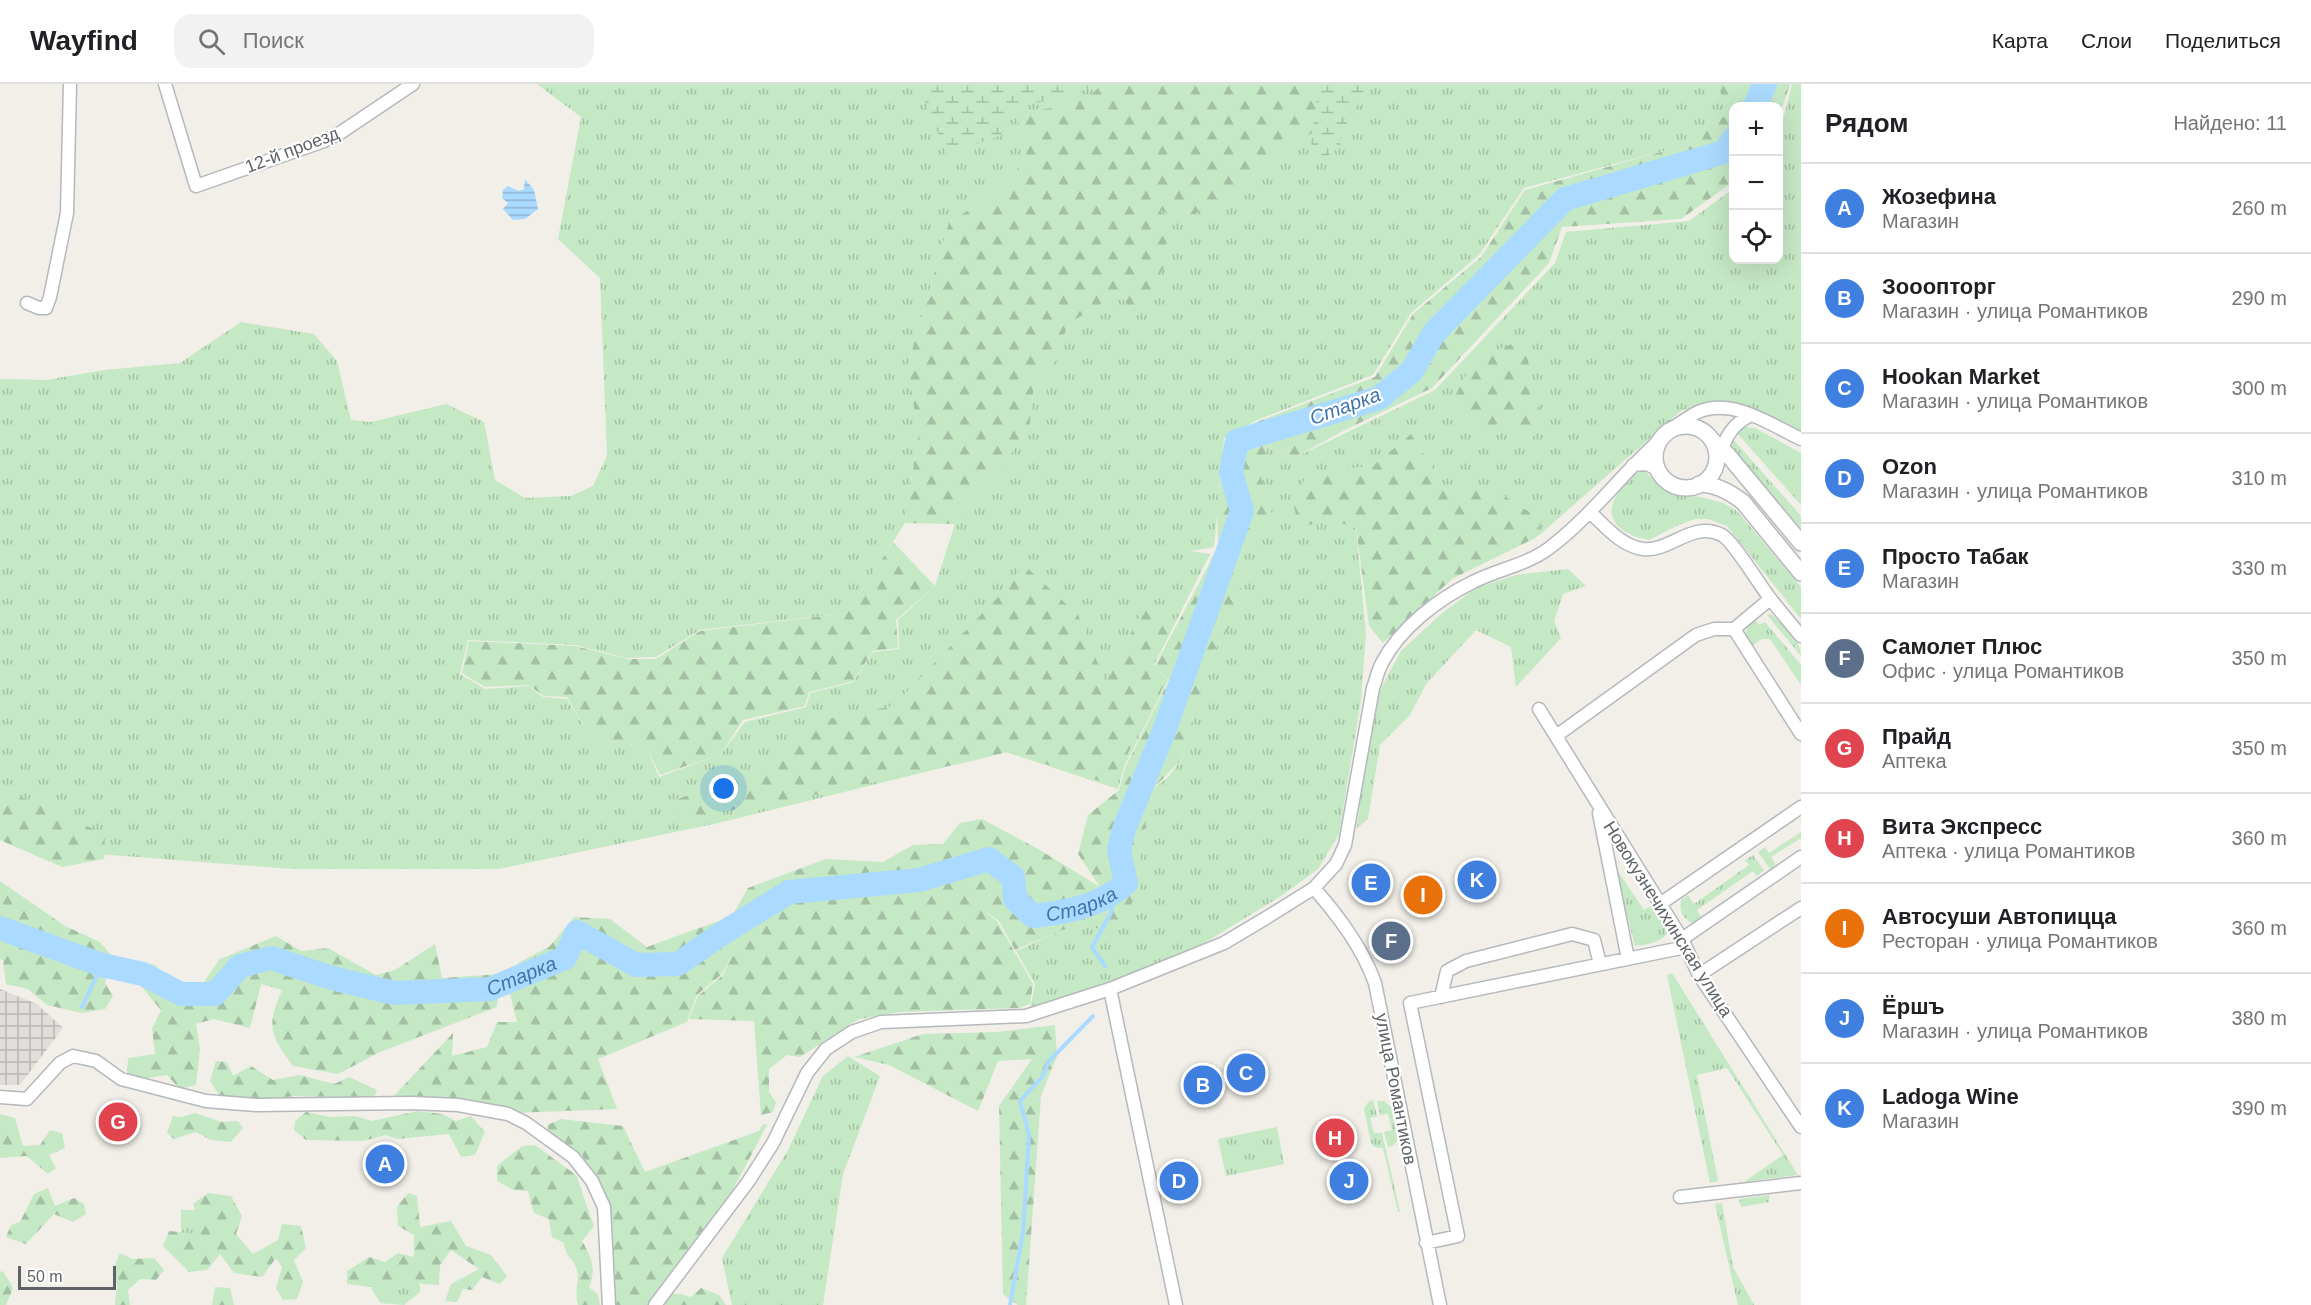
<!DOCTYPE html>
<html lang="ru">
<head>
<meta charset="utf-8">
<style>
  :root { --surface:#fff; --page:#f2f2f2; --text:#202124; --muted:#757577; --line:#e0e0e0; --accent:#ea4335 }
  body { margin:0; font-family:Helvetica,sans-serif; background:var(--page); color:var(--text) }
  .controls { position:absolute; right:18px; top:18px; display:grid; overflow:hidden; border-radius:12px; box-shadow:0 6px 24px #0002 }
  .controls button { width:54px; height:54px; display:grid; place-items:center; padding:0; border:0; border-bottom:2px solid var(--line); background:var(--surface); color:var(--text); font:30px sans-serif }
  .scale { position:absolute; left:18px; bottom:15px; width:98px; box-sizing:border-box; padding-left:6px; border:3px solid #5f6368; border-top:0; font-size:16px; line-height:21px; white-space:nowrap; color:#5f6368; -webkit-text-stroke:4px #fff; paint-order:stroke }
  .you { position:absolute; left:724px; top:705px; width:21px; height:21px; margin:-15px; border:4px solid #fff; border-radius:50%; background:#1a73e8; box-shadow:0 0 0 9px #1a73e833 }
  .badge { display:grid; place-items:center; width:39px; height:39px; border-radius:50%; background:var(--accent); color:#fff; font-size:20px; font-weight:700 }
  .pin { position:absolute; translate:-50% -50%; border:3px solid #fff; box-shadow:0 2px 6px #0006 }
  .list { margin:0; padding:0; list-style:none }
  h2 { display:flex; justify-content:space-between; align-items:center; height:78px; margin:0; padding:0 24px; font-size:26px }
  h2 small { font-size:20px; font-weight:400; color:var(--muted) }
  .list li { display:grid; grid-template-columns:39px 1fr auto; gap:18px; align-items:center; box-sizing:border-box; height:90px; padding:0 24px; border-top:2px solid var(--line) }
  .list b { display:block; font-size:22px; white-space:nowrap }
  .list p { margin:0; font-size:20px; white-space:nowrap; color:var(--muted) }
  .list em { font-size:20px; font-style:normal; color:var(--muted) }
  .icon { flex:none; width:33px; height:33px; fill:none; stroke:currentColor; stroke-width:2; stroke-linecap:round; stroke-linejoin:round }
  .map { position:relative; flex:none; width:1801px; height:1221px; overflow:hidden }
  header { display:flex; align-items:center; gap:36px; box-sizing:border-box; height:84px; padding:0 30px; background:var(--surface); border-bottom:2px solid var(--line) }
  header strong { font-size:28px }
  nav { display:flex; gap:33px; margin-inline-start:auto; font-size:21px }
  .search { width:420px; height:54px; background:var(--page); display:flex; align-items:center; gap:15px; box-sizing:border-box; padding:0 21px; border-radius:18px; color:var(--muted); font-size:22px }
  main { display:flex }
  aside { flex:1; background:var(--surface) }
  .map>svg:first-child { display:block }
  .industrial { fill:url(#industrial-grid) }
  .grass { fill:url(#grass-tufts) }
  .forest { fill:url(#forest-firs) }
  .wetland { fill:url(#wetland-marsh) }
  .water { fill:url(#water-rules) }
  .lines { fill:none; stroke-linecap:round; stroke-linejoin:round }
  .stream { stroke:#aadaff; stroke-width:4 }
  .river { stroke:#aadaff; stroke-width:24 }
  .minor-casing { stroke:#b5b8bc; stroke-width:15 }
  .tertiary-casing { stroke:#b5b8bc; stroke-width:18 }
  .minor { stroke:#fff; stroke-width:12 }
  .tertiary { stroke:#fff; stroke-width:15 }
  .labels { text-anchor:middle; stroke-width:4.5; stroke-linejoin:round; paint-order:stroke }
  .street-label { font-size:18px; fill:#5f6368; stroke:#fff }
  .water-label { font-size:20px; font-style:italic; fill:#4174aa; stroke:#fff }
</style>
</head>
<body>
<header>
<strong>Wayfind</strong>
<div class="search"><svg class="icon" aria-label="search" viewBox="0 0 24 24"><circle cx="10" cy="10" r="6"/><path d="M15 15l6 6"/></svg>Поиск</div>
<nav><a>Карта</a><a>Слои</a><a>Поделиться</a></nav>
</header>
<main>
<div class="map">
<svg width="1801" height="1221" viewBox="0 0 1801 1221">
  <defs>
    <pattern id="industrial-grid" width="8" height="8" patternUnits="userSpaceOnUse" patternTransform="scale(1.5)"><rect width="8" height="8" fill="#e0deda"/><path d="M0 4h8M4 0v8" fill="none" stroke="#b9b8b5"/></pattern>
    <pattern id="grass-tufts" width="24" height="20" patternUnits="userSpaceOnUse" patternTransform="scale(1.5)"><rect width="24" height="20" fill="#c5e8c5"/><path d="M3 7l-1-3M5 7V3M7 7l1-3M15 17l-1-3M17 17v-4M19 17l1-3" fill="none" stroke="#a3c0a4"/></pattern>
    <pattern id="forest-firs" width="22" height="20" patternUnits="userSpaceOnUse" patternTransform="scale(1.5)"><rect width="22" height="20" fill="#c5e8c5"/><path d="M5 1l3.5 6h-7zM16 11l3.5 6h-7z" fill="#a3c0a4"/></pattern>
    <pattern id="wetland-marsh" width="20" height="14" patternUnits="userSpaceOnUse" patternTransform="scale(1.5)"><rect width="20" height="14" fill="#c5e8c5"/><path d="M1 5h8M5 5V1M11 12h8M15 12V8" fill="none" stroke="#a3c0a4"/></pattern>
    <pattern id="water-rules" width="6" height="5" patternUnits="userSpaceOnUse" patternTransform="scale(1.5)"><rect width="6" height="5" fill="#aadaff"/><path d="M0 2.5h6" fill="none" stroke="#8eb4d2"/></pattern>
  </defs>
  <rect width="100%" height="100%" fill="#f1efe8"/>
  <path class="industrial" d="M0,905L37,920L63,944L20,1001H0Z"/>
  <path class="grass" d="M537,0H1102L1089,14L1052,24L1015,28L1029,64L1007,103L949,138L908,280L918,352L905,439L847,529L700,546L656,573L627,574L575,561L468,556L460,590L485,605L528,602L543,613L567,615L592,656L646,662L659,693L721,670L745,638L806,623L810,609L853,598L873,568L899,565L898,536L935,502L955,440L968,411L994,396L1030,339L1034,300L1055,278L1068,240L1119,209L1136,232L1161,125L1182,138L1329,37L1334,0H1727L1724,24L1726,32L1675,64L1524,104L1479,171L1411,229L1373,291L1257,336L1224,354L1214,463L1190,467L1210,470L1154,581L1168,596L1124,683L1118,705L1006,668L718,739L498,785H292L73,768L0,734V295L46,296L104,286L180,279L241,238L314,250L337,277L351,336L371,338L446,320L484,338L495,396L525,414L571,412L593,402L607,371L600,194L558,155L581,33Z
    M1792,0H1801V348L1736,319L1682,326L1537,453L1541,435L1493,405L1447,408L1411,350L1374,381L1306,392L1329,435L1356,444L1366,549L1361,616L1339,750L1318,785L1281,812L1201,861L1144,886L1030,925L1035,900L1016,867L1082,837L1141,802V767L1151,707L1169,692L1182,675L1207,578L1244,521L1237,480L1248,452L1274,438L1261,393L1267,363L1294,374L1435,306L1555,179L1566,148L1689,137L1733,105L1734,176H1778L1779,52Z
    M1745,343L1755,344L1801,369V421L1736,348Z
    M1732,354L1801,432V447L1732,363Z
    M1644,387L1661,403L1674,410L1701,413L1723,419L1737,427L1801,503V535L1727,442L1708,435H1695L1676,442L1649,456C1617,449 1599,433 1622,403C1629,394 1633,389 1644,387Z
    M1568,485L1586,502L1563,510L1554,537L1561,554L1516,603L1511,563L1476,546L1426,600L1410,631L1380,661L1368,735L1357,744L1368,652L1381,604L1401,567L1441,530L1476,504L1516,491Z
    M1771,530C1783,541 1801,555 1801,572L1767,531Z
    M1755,536L1759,541L1765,538L1801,581V601L1770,555H1762L1751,562L1745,550L1748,543Z
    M1801,748V754L1771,773L1776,781L1770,785L1758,768L1765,763L1769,769Z
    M1753,771L1764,786L1757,792L1753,787L1697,826L1702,834L1694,840C1683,835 1679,828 1681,816L1688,811L1694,820L1749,781L1745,776Z
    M1615,783L1644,826L1653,821L1669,845C1664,859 1648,860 1635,862Z
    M1672,889L1798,1091L1744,1098L1783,1071L1727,984L1697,991L1718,1097L1710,1099L1667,891Z
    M848,972L880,992L843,1090L823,1221H732L722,1174L788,1066L823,992Z
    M1373,1016L1377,1032L1370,1034L1374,1049H1382L1400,1128H1398L1383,1064L1374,1063L1371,1058L1364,1025L1368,1018Z
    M1377,1017H1384L1391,1023L1398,1055L1393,1062L1388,1063L1384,1048L1392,1046L1388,1030L1380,1031Z
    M1277,1043L1284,1080L1226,1092L1218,1055Z
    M1769,1111V1118L1741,1123L1739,1115Z
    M1722,1119L1733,1183L1754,1221H1738L1715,1120Z
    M181,1126H212V1151H181Z
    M420,1194V1208L404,1221L381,1219L372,1206L373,1195Z"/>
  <path class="forest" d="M1102,0H1334L1329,37L1182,139L1161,126L1169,175L1135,232L1119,209L1068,240L1055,278L1034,300L1030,339L994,396L968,411L955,440L905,439L918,352L908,280L949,138L1007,103L1029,64L1014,28L1052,24L1088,14Z
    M1719,0H1790L1779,34L1778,22H1734L1733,98L1681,135L1562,143L1549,179L1432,304L1343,347L1294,374L1267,363L1261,393L1274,438L1248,452L1237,480L1244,521L1207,578L1182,675L1151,707L1141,767V802L1114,851L1082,838L1015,866L999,837L978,822L997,837L1033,900L1030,920L1019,924L899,928L859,935L800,973L787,971L769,985V1008L776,1018L773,1028L761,1031L754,937L689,935L698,912L723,891L733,869L722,890L697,911L687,938L598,975L617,1025L514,1029L391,1015L453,949L452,972L487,963L497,938H517L509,906L518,879L550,862L574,833L610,835L647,863L732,832L748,804L826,775L883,778L913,761L943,760L960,739L982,735L1038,765L1100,803L1078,770L1088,731L1119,706L1125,684L1169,596L1155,582L1218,463L1217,423L1226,356L1259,337L1375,293L1413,230L1481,173L1525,106L1675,64L1725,32Z
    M1523,255L1543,341L1531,355L1503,340L1476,343L1450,322L1473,277Z
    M1411,350L1447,408L1492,404L1542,436L1537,453L1452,495L1383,559L1369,542L1356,444L1329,435L1299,444L1293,418L1306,392L1374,381Z
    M893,458L935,502L896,536L898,564L873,567L853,597L809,608L805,622L743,636L721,670L660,691L646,662L592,656L567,613L544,612L528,601L485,603L462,589L469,557L575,562L628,575H656L700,547L847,529Z
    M1024,481L1078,531L1106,599L1147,517L1170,546L1152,582L1166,597L1122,680L1116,702L1007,668L976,676L833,707L675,737L669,718L763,685L813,638L893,622L1000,511Z
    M0,704L105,750L104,775L62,783L0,756Z
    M0,797L65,842L100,858L110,870L105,899L113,912L105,925L82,929L47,921L28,905L6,900L3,876L0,875Z
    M276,852L301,867L328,864L376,891L395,886L435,860L442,894L501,890L497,923L380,968L338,990L293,982C270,951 266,943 282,906L261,900L250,944L214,935L196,940L200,965L196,1001L180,1005L167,991L143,995L127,989L128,974L155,970L152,945L161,926L136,896L143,879L156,881L168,907L201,902L220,875Z
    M1055,941L1057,972L1041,1012L1026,1221H1018L1003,1210L999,1022L1032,975L998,977L978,1027L889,981L854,973L923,950L998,948Z
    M216,977L227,978L233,992L251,982L273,996L300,991L334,1000L349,993L377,1006L374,1014L295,1012L265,1016L220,1012L210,997Z
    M418,1027L442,1030L456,1037L471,1032L485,1048L475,1071L461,1073L449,1050L397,1055L386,1051L363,1057L306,1056L294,1046L295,1037L306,1028L330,1033L355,1032L372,1037Z
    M195,1029L222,1038L238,1037L243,1044L231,1058L211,1056L196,1048L174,1055L167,1049L173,1032L182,1033Z
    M0,1030L15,1034L23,1062L40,1061L50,1046L62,1049L65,1064L49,1071L56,1084L48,1090L27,1072L0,1074Z
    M561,1035L623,1042L645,1088L759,1047L763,1040L767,1041L731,1109L663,1198L649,1221H614L595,1096L582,1071L550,1050L547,1041Z
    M535,1061L576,1091L594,1142L582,1157C591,1172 597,1186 589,1203L598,1211L600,1221H578C574,1207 580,1196 577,1186C574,1175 564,1171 564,1159L552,1153L549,1135L534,1129L528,1107L513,1106L497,1097V1082L522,1062Z
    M48,1104L55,1122L74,1114L84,1120L86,1130L73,1138L54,1130L26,1160L6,1153L11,1141L20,1138L34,1110Z
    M208,1109L231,1112L242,1132L236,1150L253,1170L278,1156L282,1140L301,1142L306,1164L294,1176L303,1198L297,1215L283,1216L276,1204L282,1183L276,1174L262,1193L234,1189L220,1170L207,1186L189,1188L163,1162L169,1147L199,1150L200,1138L193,1120Z
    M408,1109L417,1112L420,1143L451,1137L466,1162L491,1171L507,1192L500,1200L482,1193L472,1206L463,1205L457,1218L445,1217L451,1200L479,1185L451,1166L440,1181L439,1201L423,1200L414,1194L387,1205L347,1200V1187L369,1173L385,1178L398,1169L414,1173V1151L398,1142L397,1123Z
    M120,1169L132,1175L154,1174L164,1186L156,1196L140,1195L128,1206L130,1221H115L117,1201L113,1185Z
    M3,1187L13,1204L6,1221H0V1188Z
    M215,1203L230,1204L234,1221H212Z
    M701,1204L719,1211L726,1221H665L670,1210H681L691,1213Z"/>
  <path class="wetland" d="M915,0H1092L1081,9L1013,24L1001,51L947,71L919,3Z
    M1319,0H1372L1348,35L1339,64L1316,80L1311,58Z"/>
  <path class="water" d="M525,95L534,106L538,125L525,135L513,136L503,125L508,119L502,114L503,106L508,102L519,107L524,105Z"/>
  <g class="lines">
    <path class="stream" d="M1105,882L1092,863L1111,829L1114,810
      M82,923L102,881
      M1010,1221L1023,1148L1029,1051L1020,1017L1042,993L1049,977L1093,932"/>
    <g class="river">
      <path d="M1755,22L1765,0"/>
      <path id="s1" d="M0,844L102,881L143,890L181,910H215L240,882L271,874L332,894L394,909L490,905L565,874L577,848L636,881L678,880L718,852L789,808L919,796L989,775L1013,793L1015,815L1033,832C1067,828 1099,823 1126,799L1119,766L1124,745L1164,647L1242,427L1231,388L1237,357L1379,314L1412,287L1434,249L1565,115L1724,68L1734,54"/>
    </g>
    <g class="minor-casing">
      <path id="minor" d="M165,0L196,102L324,57L340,49L413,0
        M27,219L39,224H46L50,213L67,129L70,0
        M1670,346C1679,340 1688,333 1698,328C1733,313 1771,341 1801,355
        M1633,381L1647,380L1658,386
        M1715,382C1725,358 1727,343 1751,331
        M1590,428C1605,442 1621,462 1643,465C1671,468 1692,436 1722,451C1733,457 1759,500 1769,513C1779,526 1790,539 1801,552
        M1770,515L1734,545L1801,650
        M1539,625L1682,855L1699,891L1801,1043
        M1556,652L1696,551L1714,545H1734
        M1599,729L1628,875
        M1314,804C1339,833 1362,863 1375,899L1440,1221
        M1660,820L1801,723
        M1682,855L1801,773
        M1699,891L1801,824
        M1110,905L1176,1221
        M1441,913L1447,887L1466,877L1572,850L1594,856L1600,880
        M0,1013L27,1015L60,979L73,972L96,977L121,995L206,1017L256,1021L411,1019L458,1021L508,1030L526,1039L573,1073L592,1097L604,1123L609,1221
        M1680,1113L1801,1099
        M1426,1159L1458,1152L1410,919L1686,863
        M655,1221L748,1098L773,1059L807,989L826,965L852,948L881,938L1026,932L1110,905L1224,859L1266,834L1314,804L1336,780L1345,761L1373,604C1376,596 1378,586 1382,579C1400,544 1438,515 1473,498C1496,486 1526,481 1548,465C1591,433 1622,389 1662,354"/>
    </g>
    <g class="tertiary-casing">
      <path id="tertiary" d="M1655 373a31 31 0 1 1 62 0a31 31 0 1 1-62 0Z
        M1713,357L1728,371L1801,459
        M1699,400C1715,400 1730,408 1743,418L1801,489"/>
    </g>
    <use href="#minor" class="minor"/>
    <use href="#tertiary" class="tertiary"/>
  </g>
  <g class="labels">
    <g class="street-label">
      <text transform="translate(292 66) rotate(-21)" y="6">12-й проезд</text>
      <text transform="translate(1668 835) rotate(58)" y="6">Новокузнечихинская улица</text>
      <text transform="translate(1396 1005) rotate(79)" y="6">улица Романтиков</text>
    </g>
    <g class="water-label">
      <text transform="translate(1345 322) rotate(-20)" y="7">Старка</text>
      <text dy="7" stroke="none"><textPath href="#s1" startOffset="1203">Старка</textPath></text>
      <text dy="7" stroke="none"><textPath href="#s1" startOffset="555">Старка</textPath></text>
    </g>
  </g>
</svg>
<div class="controls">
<button>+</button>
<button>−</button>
<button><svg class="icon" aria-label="locate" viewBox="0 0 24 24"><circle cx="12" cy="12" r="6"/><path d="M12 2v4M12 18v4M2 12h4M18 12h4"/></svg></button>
</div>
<div class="scale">50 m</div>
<div class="you"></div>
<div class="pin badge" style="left:385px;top:1080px;background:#3f7fe0">A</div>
<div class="pin badge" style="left:1203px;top:1001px;background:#3f7fe0">B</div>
<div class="pin badge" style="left:1246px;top:989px;background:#3f7fe0">C</div>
<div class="pin badge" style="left:1179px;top:1097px;background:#3f7fe0">D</div>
<div class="pin badge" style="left:1371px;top:799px;background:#3f7fe0">E</div>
<div class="pin badge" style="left:1391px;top:857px;background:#5c6f8a">F</div>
<div class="pin badge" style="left:118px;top:1038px;background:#e0444e">G</div>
<div class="pin badge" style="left:1335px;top:1054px;background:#e0444e">H</div>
<div class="pin badge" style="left:1423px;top:811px;background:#e8710a">I</div>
<div class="pin badge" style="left:1349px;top:1097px;background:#3f7fe0">J</div>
<div class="pin badge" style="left:1477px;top:796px;background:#3f7fe0">K</div>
</div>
<aside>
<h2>Рядом<small>Найдено: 11</small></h2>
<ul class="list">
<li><span class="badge" style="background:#3f7fe0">A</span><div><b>Жозефина</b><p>Магазин</p></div><em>260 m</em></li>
<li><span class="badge" style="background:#3f7fe0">B</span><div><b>Зооопторг</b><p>Магазин · улица Романтиков</p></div><em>290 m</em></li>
<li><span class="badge" style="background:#3f7fe0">C</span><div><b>Hookan Market</b><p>Магазин · улица Романтиков</p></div><em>300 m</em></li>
<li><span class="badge" style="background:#3f7fe0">D</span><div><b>Ozon</b><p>Магазин · улица Романтиков</p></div><em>310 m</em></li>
<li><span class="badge" style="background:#3f7fe0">E</span><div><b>Просто Табак</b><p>Магазин</p></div><em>330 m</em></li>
<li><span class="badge" style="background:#5c6f8a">F</span><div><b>Самолет Плюс</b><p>Офис · улица Романтиков</p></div><em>350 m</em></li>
<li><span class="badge" style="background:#e0444e">G</span><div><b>Прайд</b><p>Аптека</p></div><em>350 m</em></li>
<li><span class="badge" style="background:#e0444e">H</span><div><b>Вита Экспресс</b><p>Аптека · улица Романтиков</p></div><em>360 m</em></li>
<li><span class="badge" style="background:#e8710a">I</span><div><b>Автосуши Автопицца</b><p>Ресторан · улица Романтиков</p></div><em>360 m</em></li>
<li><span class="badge" style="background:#3f7fe0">J</span><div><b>Ёршъ</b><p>Магазин · улица Романтиков</p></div><em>380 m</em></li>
<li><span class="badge" style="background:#3f7fe0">K</span><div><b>Ladoga Wine</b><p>Магазин</p></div><em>390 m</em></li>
</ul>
</aside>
</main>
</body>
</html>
